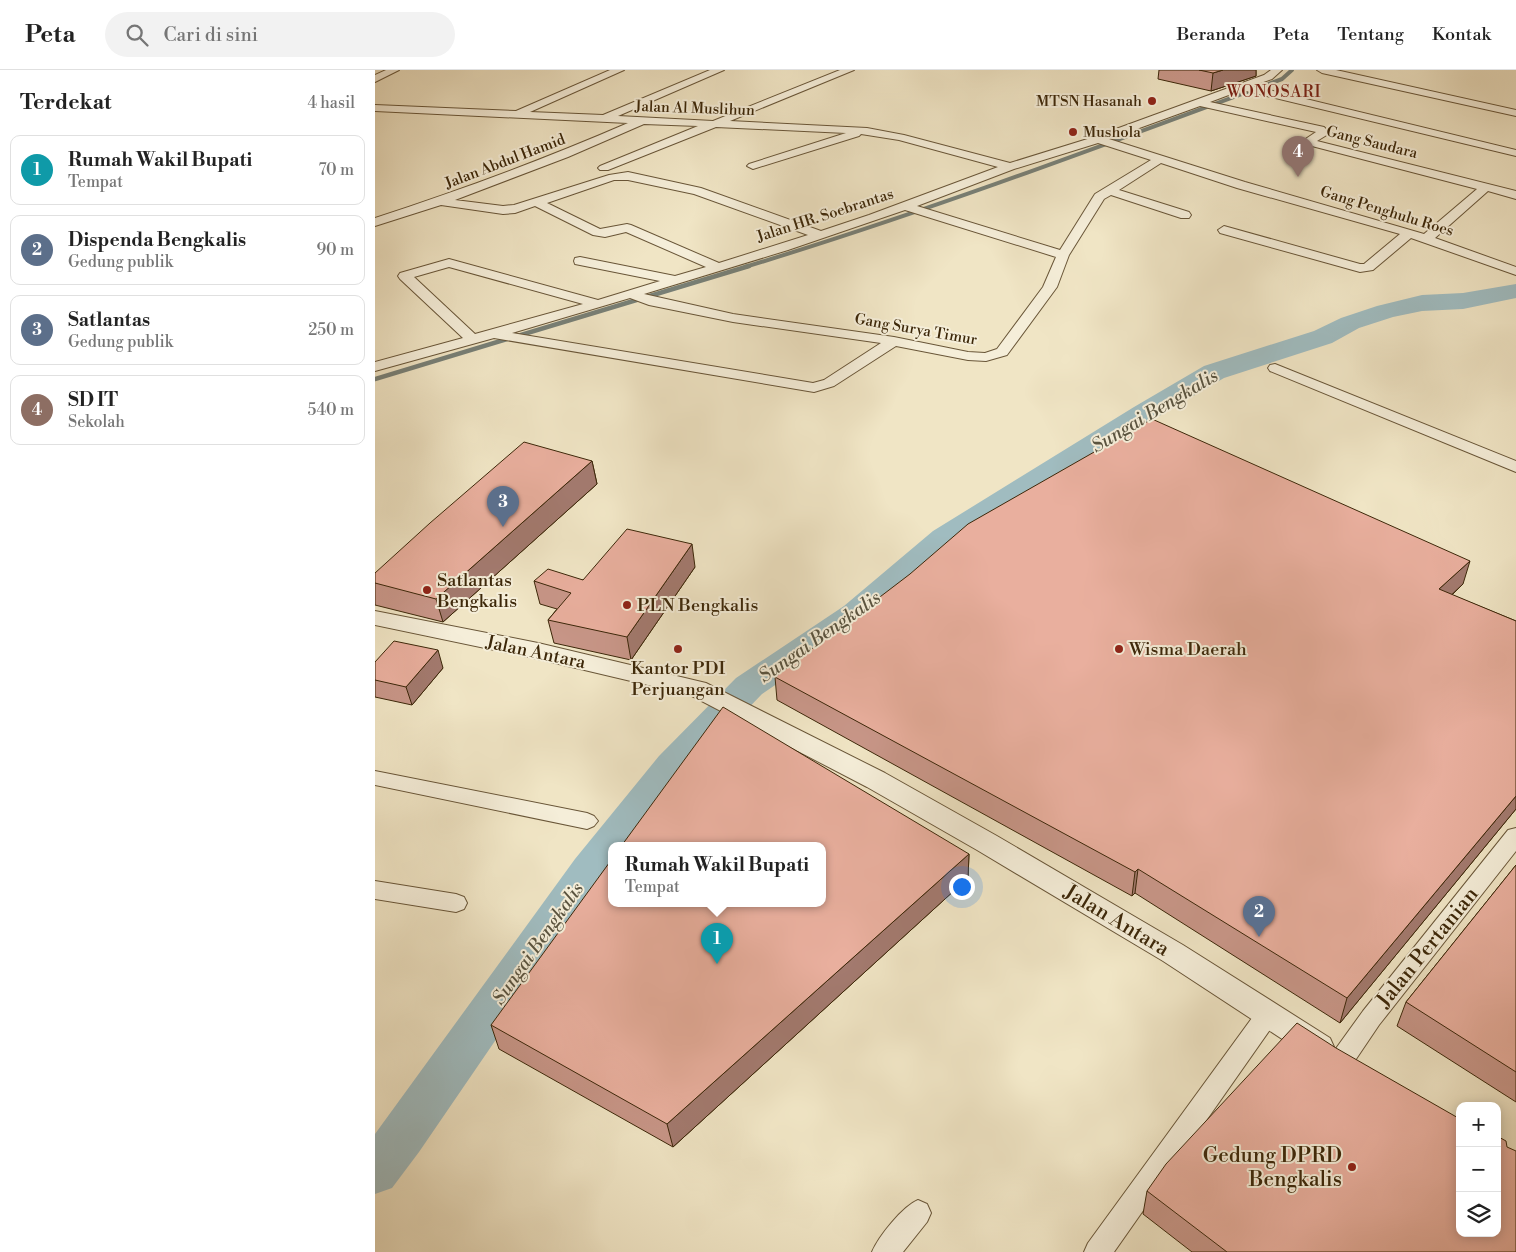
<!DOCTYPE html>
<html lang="id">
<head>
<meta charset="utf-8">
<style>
  :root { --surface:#fff; --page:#f2f2f2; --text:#222; --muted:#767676; --line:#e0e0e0; --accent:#8f2418 }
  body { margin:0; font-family:"Libre Bodoni",serif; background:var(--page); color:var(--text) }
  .controls { position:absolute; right:15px; bottom:15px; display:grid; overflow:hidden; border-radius:10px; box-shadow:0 2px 12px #0003 }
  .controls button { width:45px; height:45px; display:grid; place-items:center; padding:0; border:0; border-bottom:1px solid var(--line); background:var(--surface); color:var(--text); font:25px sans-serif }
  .you { position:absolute; left:586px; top:816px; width:18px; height:18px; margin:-12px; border:4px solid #fff; border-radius:50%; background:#1a73e8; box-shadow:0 0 0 8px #1a73e833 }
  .badge { display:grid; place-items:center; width:32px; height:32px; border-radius:50%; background:var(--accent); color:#fff; font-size:16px; font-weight:700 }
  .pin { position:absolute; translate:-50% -41px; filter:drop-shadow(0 1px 2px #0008) }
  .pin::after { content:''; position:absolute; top:26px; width:18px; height:15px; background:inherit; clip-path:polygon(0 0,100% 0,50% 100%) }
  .popup { position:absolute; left:233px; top:772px; width:218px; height:65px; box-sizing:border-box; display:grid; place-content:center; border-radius:10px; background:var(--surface); filter:drop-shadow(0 1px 4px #0005); font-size:16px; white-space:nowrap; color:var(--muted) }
  .popup b { font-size:19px; color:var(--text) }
  .popup::after { content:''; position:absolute; left:50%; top:100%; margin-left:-10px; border:10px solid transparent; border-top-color:var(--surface) }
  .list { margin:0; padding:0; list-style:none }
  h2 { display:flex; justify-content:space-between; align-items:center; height:65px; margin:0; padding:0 20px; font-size:21px }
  h2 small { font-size:16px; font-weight:400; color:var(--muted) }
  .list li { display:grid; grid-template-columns:32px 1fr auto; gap:15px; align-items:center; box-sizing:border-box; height:70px; margin:0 10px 10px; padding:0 10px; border:1px solid var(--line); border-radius:10px }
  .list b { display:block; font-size:19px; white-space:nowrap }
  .list p { margin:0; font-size:16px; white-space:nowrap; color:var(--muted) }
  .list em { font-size:16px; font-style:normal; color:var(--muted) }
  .icon { flex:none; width:28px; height:28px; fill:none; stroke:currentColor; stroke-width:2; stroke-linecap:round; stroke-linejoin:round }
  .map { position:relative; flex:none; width:1141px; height:1182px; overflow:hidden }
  header { display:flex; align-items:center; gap:30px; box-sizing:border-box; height:70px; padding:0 25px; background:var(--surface); border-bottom:1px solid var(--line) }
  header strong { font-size:24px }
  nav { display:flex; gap:28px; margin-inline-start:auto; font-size:18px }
  .search { width:350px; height:45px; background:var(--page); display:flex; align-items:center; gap:12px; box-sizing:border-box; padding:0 18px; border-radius:28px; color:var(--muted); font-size:19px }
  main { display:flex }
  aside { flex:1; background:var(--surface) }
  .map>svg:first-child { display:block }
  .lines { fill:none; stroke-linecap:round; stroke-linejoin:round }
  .stream-far1 { stroke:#788077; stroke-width:4 }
  .stream { stroke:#788077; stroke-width:4.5 }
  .river { fill:#a0bcc0; fill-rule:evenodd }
  .minor-casing { stroke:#695638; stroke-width:2 }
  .tertiary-casing { stroke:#695638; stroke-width:2 }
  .minor { fill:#f5eed9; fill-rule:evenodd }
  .tertiary { fill:#f5eed9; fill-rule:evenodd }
  .wall { fill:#c89688; stroke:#3c2709 }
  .shaded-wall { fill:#a37a6f; stroke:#3c2709 }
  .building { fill:#e9af9e; stroke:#3c2709 }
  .poi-dot { fill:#8f2418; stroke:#f5eed9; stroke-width:2 }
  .labels { text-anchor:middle; stroke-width:4; stroke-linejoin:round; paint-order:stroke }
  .far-poi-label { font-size:15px; fill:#3c2709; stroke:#f5eed9; text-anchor:end }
  .far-street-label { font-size:15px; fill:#3c2709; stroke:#f5eed9 }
  .far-quarter-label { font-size:16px; letter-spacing:1px; fill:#7a1f14; stroke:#f5eed9 }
  .poi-label { font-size:18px; fill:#3c2709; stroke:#f5eed9; text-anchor:start }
  .street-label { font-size:18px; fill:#3c2709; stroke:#f5eed9 }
  .water-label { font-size:19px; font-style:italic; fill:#5a5440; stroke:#f5eed9 }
  .near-street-label { font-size:21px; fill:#3c2709; stroke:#f5eed9 }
  .near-poi-label { font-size:21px; fill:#3c2709; stroke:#f5eed9; text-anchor:end }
</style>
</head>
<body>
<header>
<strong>Peta</strong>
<div class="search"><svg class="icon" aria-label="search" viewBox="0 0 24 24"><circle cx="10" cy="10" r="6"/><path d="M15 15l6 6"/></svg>Cari di sini</div>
<nav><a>Beranda</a><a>Peta</a><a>Tentang</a><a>Kontak</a></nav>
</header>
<main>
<aside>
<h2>Terdekat<small>4 hasil</small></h2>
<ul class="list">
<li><span class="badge" style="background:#0f9aa8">1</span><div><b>Rumah Wakil Bupati</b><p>Tempat</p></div><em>70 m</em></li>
<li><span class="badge" style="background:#5c6f8a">2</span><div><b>Dispenda Bengkalis</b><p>Gedung publik</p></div><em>90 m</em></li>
<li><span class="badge" style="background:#5c6f8a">3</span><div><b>Satlantas</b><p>Gedung publik</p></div><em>250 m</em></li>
<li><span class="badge" style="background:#8d6e63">4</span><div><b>SD IT</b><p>Sekolah</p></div><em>540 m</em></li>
</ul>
</aside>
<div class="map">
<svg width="1141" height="1182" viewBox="0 0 1141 1182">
  <rect width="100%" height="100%" fill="#f0e5c5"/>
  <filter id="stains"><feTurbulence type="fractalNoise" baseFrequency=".004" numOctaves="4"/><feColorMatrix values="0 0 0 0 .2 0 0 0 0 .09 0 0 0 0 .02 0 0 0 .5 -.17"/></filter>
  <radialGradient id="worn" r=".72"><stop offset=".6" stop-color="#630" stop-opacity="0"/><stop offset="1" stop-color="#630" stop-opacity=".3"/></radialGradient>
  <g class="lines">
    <path class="stream-far1" d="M370,197C551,142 729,75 907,9L917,0"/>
    <path class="stream" d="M0,309L374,196"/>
    <path class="river" d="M1141,214V228L1088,239L1047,241L1018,247L984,258L957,273L849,308L779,349L580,475L493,552L387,624L310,704L256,775H237V800L44,1082L17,1118L0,1124V1064L200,789L284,686L361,608L469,536L558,461L759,337L829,296L939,261L966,248L1002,236L1047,225L1088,223Z"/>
    <g class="minor-casing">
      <path id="minor" d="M11,0H24L0,12V5Z
        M235,0H249L155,42L228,45L335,0H349L243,46L338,51L465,0H479L355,51L492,58L529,65L635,93L719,67L889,5L896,0H907L897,9L877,16L1141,80V86L867,20L835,32L949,57L955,63L942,71L1141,121V129L1113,121L1060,168L1141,197V205L1036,168L998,200L985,202L845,163L843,160L849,156L985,194H989L1025,164L862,118L786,93L744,120L814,142L816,145L814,148H806L736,125L729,129L694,185L682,217L632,285L611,291L593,290L521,276L459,316L439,322L119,268L0,301V292L88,268L25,209L23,206L25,203L74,189L223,230L285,211L200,194L199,191L200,188L205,187L300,206L331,197L251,162L230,167L218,165L160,136L140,143L128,144L66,135L0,156V148C86,120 170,89 253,53L0,41V35L141,41ZM825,36L941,62L929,70L933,75L1102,119L1049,164L870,112L734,69ZM269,54L323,56L225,96L223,98L225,100H233L341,57L471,63L374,94L372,96L378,99L484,66L486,64L524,70L623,97L494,145L446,161L326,118L253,102L234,105L139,135L128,136L80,130L193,87ZM723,73L776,90L720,124L685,180L542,136L639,99ZM239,110H253L319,124L433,165L344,193L256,155L252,154L225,159L172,133ZM530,140L681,187L668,217L622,279L610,283L593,282L519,267L358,244L269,224L413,180ZM74,197L208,234L100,264L39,207ZM255,228L274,235L358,252L506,273L449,310L438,313L137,263Z
        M942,0H961L1141,40V46L947,3Z
        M900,294L1141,391V402L895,301L893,298L895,295Z
        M0,701L212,743L219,746L223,751L219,756L212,759L0,715Z
        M1141,758V781L1004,955L975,998L966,1002L957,998L954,991L957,984L988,941L1133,760Z
        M0,811L81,824L89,827L92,833L89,839L81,842L0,829Z
        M893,934L901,937L905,944L901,951L739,1182H709L713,1173L885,937Z
        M543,1130L552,1134L556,1143L552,1152L528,1182H497C504,1166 527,1137 543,1130Z"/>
    </g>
    <g class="tertiary-casing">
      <path id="tertiary" d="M0,541L163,573L331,613L510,703L622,766L808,875L955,968L959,977L955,986L944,990L933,986L788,891L602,780L492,717L315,625L163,589L0,555Z"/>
    </g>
    <use href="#minor" class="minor"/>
    <use href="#tertiary" class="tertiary"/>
  </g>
  <path class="wall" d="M784,0H881V6L836,21L783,9Z
    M217,391L222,414L68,552L0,535V503Z
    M320,497L256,590L179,573L173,550L182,539L165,534L159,511L208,510Z
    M1088,514L1077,525L1141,551V739L965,953L760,823L757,826L402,630L400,607Z
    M0,592L68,598L37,635L0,627Z
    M594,784L593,808L298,1077L124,979L116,955Z
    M1141,795V1032L1022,956L1031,932Z
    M772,1121L1141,1182H817L768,1144Z"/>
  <path class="shaded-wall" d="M848,0H881V6L836,21L838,3Z
    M217,391L222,414L68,552L61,529Z
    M317,474L320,497L256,590L252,567Z
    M1095,491L1088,514L1057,543L1064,519Z
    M63,580L68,598L37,635L31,617Z
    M1141,726V739L965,953L972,928Z
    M594,784L593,808L298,1077L292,1054Z
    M763,799L760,823L757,826L760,802Z"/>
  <path class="building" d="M824,0H848L838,3Z
    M777,349L1095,491L1064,519L1141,551V726L972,928L763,799L760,802L400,607L535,504L593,454Z
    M149,372L217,391L61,529L0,513V503L55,453Z
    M252,459L317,474L252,567L173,550L196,523L159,511L173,499L208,510Z
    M19,571L63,580L31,617L0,610V592Z
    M348,637L594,784L292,1054L116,955L237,789V833H447V775H247Z
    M1141,795V1002L1031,932Z
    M922,953L961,978L1085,1049V1163H1122V1066L1131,1071L1132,1077L1141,1081V1182H852L772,1121L791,1094Z"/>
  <g class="poi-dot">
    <circle cx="777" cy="31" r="5"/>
    <circle cx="698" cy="62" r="5"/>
    <circle cx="52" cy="520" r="5"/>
    <circle cx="252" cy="535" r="5"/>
    <circle cx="303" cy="579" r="5"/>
    <circle cx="744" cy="579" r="5"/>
    <circle cx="977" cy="1097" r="5"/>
  </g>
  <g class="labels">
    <g class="far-poi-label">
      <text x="767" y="36">MTSN Hasanah</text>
      <text x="708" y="67" text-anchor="start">Mushola</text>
    </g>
    <g class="far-street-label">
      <text transform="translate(320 38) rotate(2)" y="5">Jalan Al Muslihun</text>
      <text transform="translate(997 72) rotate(14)" y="5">Gang Saudara</text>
      <text transform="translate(130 91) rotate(-21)" y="5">Jalan Abdul Hamid</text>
      <text transform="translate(1012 141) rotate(17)" y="5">Gang Penghulu Roes</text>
      <text transform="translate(450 145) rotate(-18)" y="5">Jalan HR. Soebrantas</text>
      <text transform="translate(541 259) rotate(10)" y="5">Gang Surya Timur</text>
    </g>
    <g class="far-quarter-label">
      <text x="899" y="27">WONOSARI</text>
    </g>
    <g class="poi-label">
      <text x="62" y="516">Satlantas<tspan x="62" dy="21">Bengkalis</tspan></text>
      <text x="262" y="541">PLN Bengkalis</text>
      <text x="754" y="585">Wisma Daerah</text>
      <text x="303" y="604" text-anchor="middle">Kantor PDI<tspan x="303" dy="21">Perjuangan</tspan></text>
    </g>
    <g class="street-label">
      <text transform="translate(161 582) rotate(12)" y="6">Jalan Antara</text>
    </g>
    <g class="water-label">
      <text transform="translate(779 340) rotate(-31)" y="7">Sungai Bengkalis</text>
      <text transform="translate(444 566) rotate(-35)" y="7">Sungai Bengkalis</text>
      <text transform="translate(162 873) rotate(-55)" y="7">Sungai Bengkalis</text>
    </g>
    <g class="near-street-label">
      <text transform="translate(742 850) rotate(31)" y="7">Jalan Antara</text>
      <text transform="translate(1052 877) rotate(-51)" y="7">Jalan Pertanian</text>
    </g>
    <g class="near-poi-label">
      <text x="967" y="1092">Gedung DPRD<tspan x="967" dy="24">Bengkalis</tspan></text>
    </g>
  </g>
  <rect width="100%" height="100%" filter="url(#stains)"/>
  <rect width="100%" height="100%" fill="url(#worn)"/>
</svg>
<div class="controls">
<button>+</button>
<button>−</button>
<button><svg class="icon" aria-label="layers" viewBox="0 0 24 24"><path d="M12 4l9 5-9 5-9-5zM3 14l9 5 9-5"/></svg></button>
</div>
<div class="you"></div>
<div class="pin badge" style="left:342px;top:894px;background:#0f9aa8">1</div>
<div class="popup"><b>Rumah Wakil Bupati</b>Tempat</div>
<div class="pin badge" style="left:884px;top:867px;background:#5c6f8a">2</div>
<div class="pin badge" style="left:128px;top:457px;background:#5c6f8a">3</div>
<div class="pin badge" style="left:923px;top:107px;background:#8d6e63">4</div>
</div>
</main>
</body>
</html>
